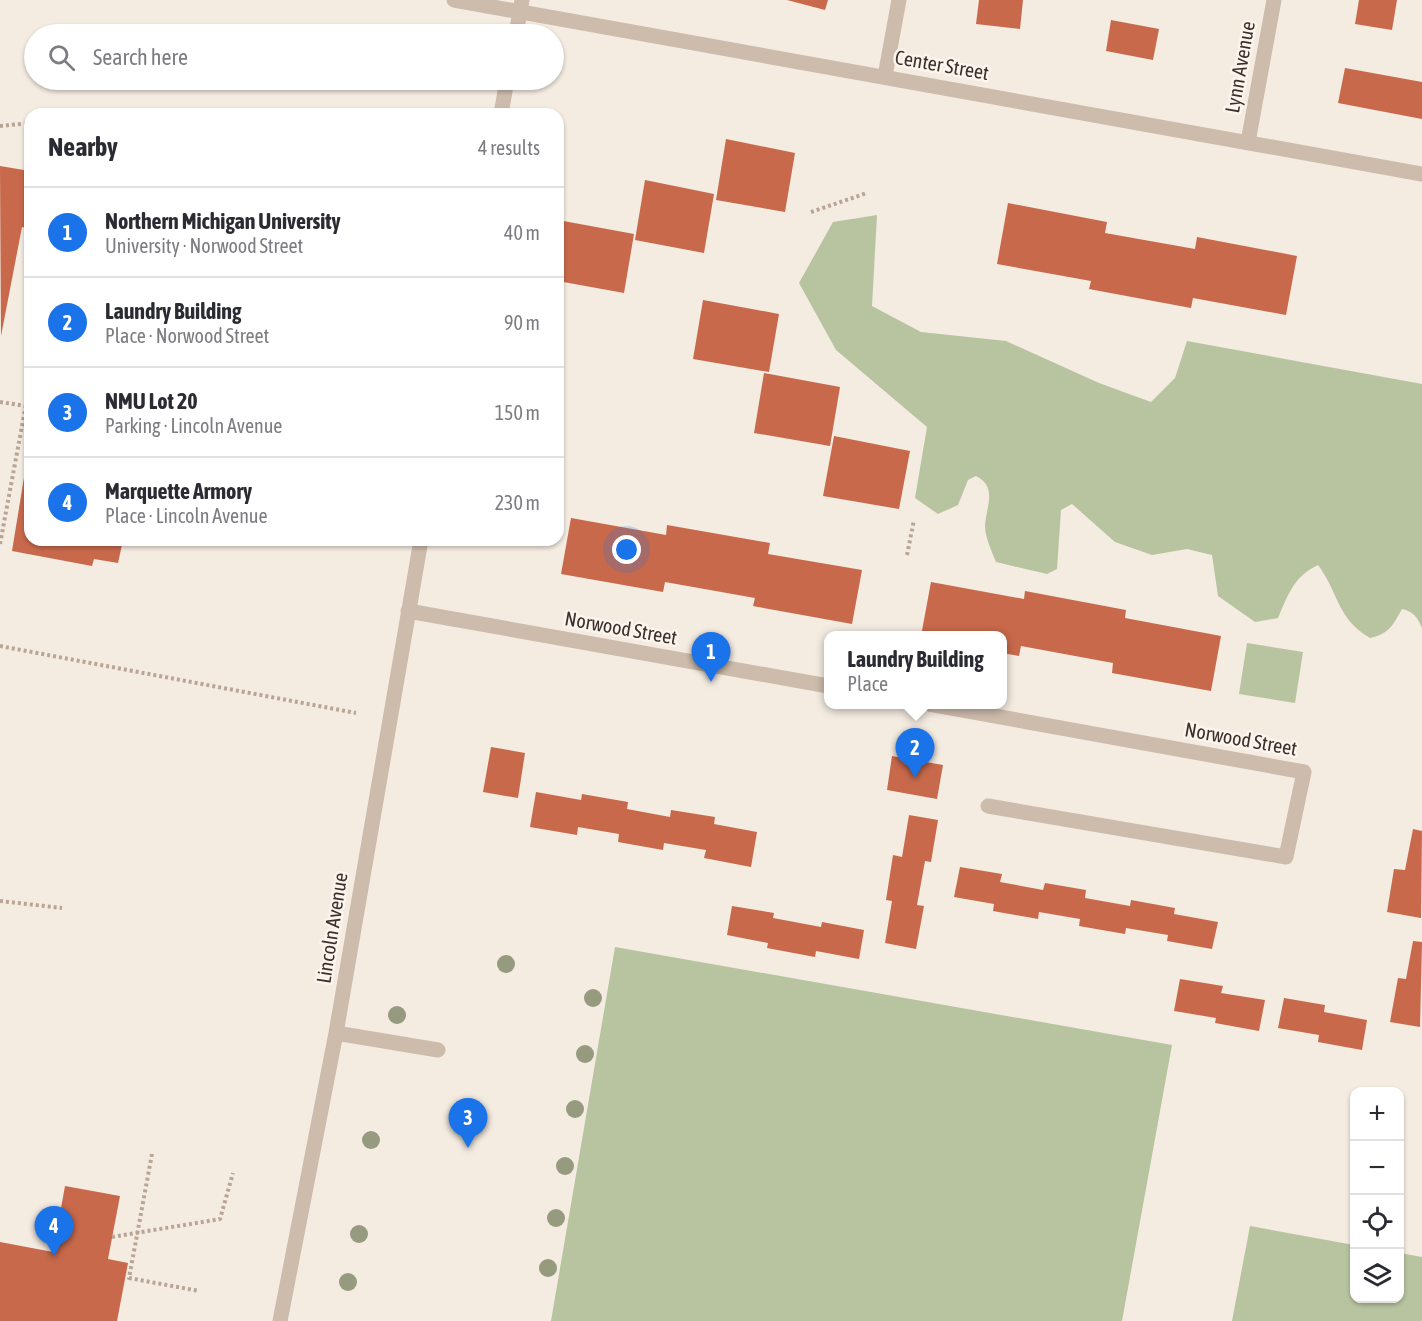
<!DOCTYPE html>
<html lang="en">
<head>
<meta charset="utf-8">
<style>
  :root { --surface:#fff; --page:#f7f7f7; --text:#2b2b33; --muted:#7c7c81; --line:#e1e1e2; --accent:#1a73e8 }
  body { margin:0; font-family:"Asap Condensed",sans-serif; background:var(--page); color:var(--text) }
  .controls { position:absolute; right:18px; bottom:18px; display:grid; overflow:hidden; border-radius:12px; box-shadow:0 2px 4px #0004 }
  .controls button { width:54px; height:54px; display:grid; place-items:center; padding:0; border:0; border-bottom:2px solid var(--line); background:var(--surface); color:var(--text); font:30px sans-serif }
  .you { position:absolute; left:627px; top:550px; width:21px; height:21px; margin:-15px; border:4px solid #fff; border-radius:50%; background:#1a73e8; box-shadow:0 0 0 9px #1a73e833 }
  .badge { display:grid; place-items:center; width:39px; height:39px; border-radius:50%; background:var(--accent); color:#fff; font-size:20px; font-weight:700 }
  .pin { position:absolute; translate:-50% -50px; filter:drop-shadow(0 2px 3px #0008) }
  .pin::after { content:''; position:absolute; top:32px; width:21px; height:18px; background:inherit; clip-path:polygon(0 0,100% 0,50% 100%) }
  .popup { position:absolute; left:824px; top:631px; width:183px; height:78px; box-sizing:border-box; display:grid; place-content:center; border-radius:12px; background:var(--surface); filter:drop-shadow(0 2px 4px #0005); font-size:20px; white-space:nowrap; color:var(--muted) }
  .popup b { font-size:22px; color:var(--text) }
  .popup::after { content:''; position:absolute; left:50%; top:100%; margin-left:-12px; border:12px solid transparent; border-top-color:var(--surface) }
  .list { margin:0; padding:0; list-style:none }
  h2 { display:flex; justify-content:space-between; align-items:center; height:78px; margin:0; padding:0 24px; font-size:26px }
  h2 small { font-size:20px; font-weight:400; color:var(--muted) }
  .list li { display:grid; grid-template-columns:39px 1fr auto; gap:18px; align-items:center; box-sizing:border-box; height:90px; padding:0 24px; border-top:2px solid var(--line) }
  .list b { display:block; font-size:22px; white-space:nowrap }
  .list p { margin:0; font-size:20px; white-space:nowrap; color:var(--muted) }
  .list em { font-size:20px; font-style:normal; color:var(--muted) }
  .icon { flex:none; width:33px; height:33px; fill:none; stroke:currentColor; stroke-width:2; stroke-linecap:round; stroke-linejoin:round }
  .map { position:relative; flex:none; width:1422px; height:1321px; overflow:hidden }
  .search { position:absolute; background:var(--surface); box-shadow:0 2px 4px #0004; left:24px; top:24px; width:540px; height:66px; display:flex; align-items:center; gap:15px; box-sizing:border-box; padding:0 21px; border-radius:33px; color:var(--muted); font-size:22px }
  .panel { position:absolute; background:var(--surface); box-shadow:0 2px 4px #0004; left:24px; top:108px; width:540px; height:438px; border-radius:18px }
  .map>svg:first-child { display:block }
  .green { fill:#b8c4a0 }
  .building { fill:#c8694b }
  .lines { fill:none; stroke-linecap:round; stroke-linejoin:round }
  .path { stroke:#b9a596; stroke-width:4; stroke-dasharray:3 3; stroke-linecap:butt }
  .minor { stroke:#cdbbac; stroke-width:15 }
  .tree { fill:#969b7f }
  .labels { text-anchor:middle; stroke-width:5; stroke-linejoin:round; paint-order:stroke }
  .street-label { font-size:20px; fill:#3b302b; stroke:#fbf5ee }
</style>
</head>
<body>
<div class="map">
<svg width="1422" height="1321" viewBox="0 0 1422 1321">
  <rect width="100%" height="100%" fill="#f4ebe1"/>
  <path class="green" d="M877,215L872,306L921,332L1006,341L1099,383L1151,402L1175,378L1187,341L1422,384V628C1418,618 1413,611 1402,609C1393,625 1389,634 1370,638C1337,619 1339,593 1318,565C1294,576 1288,595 1278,618L1255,622L1218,596L1212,555L1187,549L1152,555L1115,542L1072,504L1061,510L1057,569L1047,574L996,562C992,552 985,537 985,526C986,507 998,487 976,476L968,480L958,505L938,514L915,498L927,427L836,350L799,283L833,222Z
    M1247,643L1303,652L1295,703L1239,694Z
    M615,947L1172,1045L1122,1321H551Z
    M1250,1226L1354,1245V1298H1400V1253L1422,1257V1321H1232Z"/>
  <path class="building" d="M787,0H828L825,10Z
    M979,0H1023L1020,29L976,24Z
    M1359,0H1397L1392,30L1355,24Z
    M1111,20L1159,29L1153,60L1106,51Z
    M1345,68L1422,82V119L1338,103Z
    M726,139L795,153L785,212L716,200Z
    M0,166L30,171V229L22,227L1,336Z
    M645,180L714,194L704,253L635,240Z
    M1008,203L1107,222L1105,233L1195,249L1197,237L1297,256L1286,315L1193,298L1191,308L1089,289L1091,281L997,264Z
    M558,220L634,234L624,293L558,281Z
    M703,300L779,314L769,372L693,359Z
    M764,373L840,387L830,446L754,433Z
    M834,436L910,451L899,509L823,496Z
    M29,447L30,540H123L118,563L94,559L92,566L12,551Z
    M571,518L666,535L667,525L770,543L768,554L862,570L852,624L753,606L755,598L665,582L663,592L561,574Z
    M931,582L1024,599L1025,591L1126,610L1125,618L1221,636L1211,691L1112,673L1113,663L1021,646L1019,656L1002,653V636H921Z
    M491,747L525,753L518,798L483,792Z
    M892,756L943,765L937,799L887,790Z
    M536,792L581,800L582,794L628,802L627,809L670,817L671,810L715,817L714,824L757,832L751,867L704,858L706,850L664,843L663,850L618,842L619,834L578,827L577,835L530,827Z
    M909,815L938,820L931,862L925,861L917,905L924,906L916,949L885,943L892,901L886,900L893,855L902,857Z
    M1413,829L1422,831L1421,918L1387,912L1394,869L1405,870Z
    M960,867L1002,874L1000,882L1043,890L1045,883L1086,890L1085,898L1130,906L1131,900L1175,908L1174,914L1218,922L1212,949L1167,941L1168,935L1126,928L1125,934L1079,926L1080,919L1039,912L1038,919L993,911L994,904L954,897Z
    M732,906L774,913L773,918L821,927L822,922L864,930L859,959L816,951L815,957L767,948L768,943L727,935Z
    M1413,941L1422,942L1420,1027L1390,1022L1398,978L1406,979Z
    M1180,979L1223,986L1221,993L1265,1000L1259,1031L1215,1023L1216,1018L1174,1011Z
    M1284,998L1325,1005L1324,1012L1367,1020L1362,1050L1318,1042L1319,1035L1278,1028Z
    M65,1186L120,1196L108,1259L128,1263L117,1321H0V1242L53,1252Z"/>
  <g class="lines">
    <path class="path" d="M0,126L30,123
      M811,212L867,193
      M0,402L26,406
      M0,544L30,383
      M907,555L914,520
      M0,646L356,713
      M0,901L62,908
      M152,1154L129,1278L199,1291
      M112,1237L220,1219L233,1173"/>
    <path class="minor" d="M454,0L1422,174
      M516,34L522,0
      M885,76L899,0
      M501,114L507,80
      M1248,142L1274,0
      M408,611L828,686
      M929,704L1304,772L1286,857L988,806
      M336,1033L438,1050
      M280,1321L336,1033L421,540"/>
  </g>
  <g class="tree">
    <circle cx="506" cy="964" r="9"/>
    <circle cx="593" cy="998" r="9"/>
    <circle cx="397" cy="1015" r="9"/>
    <circle cx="585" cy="1054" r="9"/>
    <circle cx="575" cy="1109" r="9"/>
    <circle cx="371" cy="1140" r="9"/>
    <circle cx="565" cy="1166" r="9"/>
    <circle cx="556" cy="1218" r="9"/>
    <circle cx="359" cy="1234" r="9"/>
    <circle cx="548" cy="1268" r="9"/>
    <circle cx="348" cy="1282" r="9"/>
  </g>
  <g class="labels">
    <g class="street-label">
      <text transform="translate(942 65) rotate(10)" y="7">Center Street</text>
      <text transform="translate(1240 67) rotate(-80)" y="7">Lynn Avenue</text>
      <text transform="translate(621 628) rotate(10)" y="7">Norwood Street</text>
      <text transform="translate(1241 739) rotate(10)" y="7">Norwood Street</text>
      <text transform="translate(332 928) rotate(-81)" y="7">Lincoln Avenue</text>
    </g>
  </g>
</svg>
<div class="controls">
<button>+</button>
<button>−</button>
<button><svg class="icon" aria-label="locate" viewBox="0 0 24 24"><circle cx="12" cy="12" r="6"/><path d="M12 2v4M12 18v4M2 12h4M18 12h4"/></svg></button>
<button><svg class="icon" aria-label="layers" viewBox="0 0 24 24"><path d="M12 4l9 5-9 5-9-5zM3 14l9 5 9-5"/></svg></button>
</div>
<div class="you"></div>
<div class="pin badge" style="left:711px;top:682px">1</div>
<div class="pin badge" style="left:915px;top:778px">2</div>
<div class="popup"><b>Laundry Building</b>Place</div>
<div class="pin badge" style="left:468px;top:1148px">3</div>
<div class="pin badge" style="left:54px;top:1256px">4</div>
<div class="search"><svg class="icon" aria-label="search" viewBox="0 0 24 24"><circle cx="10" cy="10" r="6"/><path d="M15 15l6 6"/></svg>Search here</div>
<section class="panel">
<h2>Nearby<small>4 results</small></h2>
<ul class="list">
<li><span class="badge">1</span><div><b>Northern Michigan University</b><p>University · Norwood Street</p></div><em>40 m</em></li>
<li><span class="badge">2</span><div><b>Laundry Building</b><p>Place · Norwood Street</p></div><em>90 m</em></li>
<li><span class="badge">3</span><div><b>NMU Lot 20</b><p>Parking · Lincoln Avenue</p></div><em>150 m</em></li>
<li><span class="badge">4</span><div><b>Marquette Armory</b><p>Place · Lincoln Avenue</p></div><em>230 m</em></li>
</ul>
</section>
</div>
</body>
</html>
